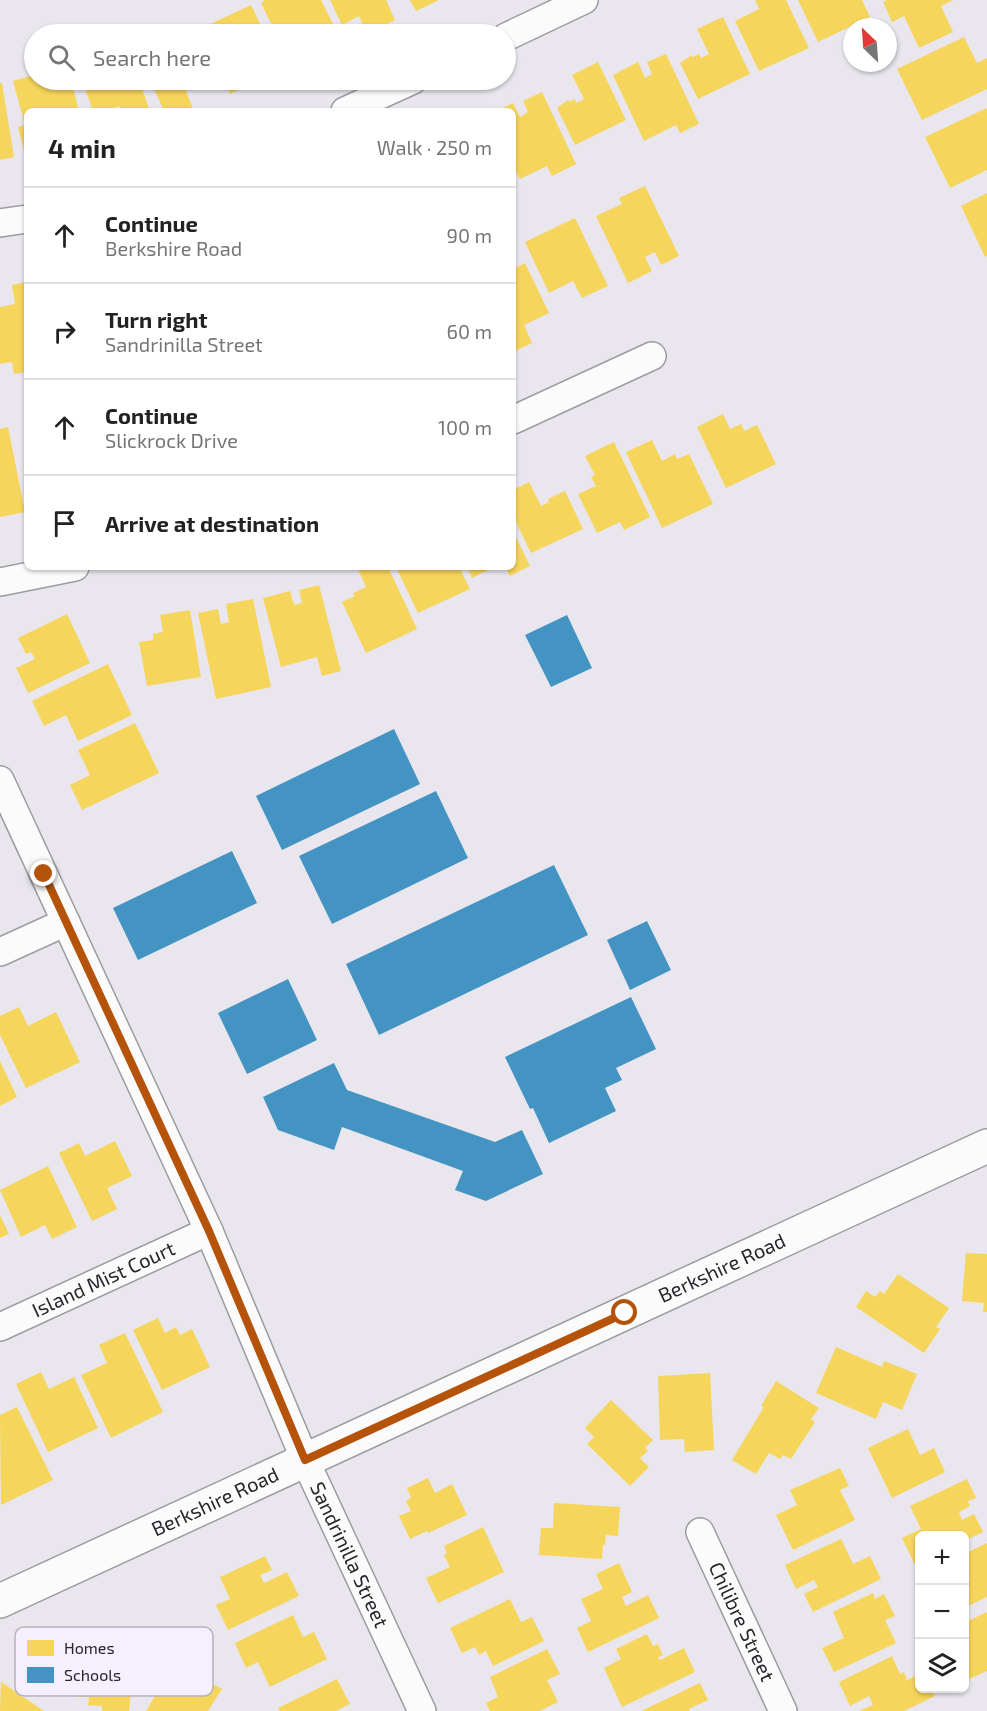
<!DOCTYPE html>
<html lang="en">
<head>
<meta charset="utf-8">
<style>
  :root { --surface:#fff; --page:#f6f6f6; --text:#222; --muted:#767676; --line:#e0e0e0 }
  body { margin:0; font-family:"Exo 2",sans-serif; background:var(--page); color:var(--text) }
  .controls { position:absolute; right:18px; bottom:18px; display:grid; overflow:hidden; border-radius:9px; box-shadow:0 2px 4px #0004 }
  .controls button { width:54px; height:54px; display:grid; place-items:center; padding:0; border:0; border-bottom:2px solid var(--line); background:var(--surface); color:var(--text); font:30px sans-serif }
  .compass { position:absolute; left:843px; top:18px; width:54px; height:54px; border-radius:50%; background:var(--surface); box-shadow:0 2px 4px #0004; rotate:335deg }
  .stop { position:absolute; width:18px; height:18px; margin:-14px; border:4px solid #b45309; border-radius:50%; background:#fff }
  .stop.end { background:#b45309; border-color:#fff; box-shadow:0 2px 6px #0008 }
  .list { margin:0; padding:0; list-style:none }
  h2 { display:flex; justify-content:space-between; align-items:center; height:78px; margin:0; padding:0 24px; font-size:26px }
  h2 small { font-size:20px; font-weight:400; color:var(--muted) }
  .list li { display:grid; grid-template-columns:39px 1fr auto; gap:18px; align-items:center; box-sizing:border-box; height:96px; padding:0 24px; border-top:2px solid var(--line) }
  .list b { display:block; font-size:22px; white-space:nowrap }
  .list p { margin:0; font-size:20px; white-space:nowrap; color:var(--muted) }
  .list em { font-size:20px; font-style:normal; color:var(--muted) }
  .icon { flex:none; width:33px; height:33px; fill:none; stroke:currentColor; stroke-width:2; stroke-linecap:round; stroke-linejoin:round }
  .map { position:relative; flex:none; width:987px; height:1711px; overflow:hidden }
  .search { position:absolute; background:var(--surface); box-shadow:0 2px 4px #0004; left:24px; top:24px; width:492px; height:66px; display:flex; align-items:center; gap:15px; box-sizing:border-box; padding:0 21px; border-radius:33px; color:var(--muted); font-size:22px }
  .panel { position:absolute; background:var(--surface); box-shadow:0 2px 4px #0004; left:24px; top:108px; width:492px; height:462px; border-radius:9px }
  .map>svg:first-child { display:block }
  .homes { fill:#f6d55c }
  .schools { fill:#4393c3 }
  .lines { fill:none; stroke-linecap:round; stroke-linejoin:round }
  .minor-casing { stroke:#9d9ba1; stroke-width:30 }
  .tertiary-casing { stroke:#9d9ba1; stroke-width:36 }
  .minor { stroke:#fcfbfc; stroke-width:27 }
  .tertiary { stroke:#fcfbfc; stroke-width:33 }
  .route { stroke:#b45309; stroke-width:8 }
  .labels { text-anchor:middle; stroke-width:6; stroke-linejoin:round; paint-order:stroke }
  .street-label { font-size:20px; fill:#27242a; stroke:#f6effe }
  .key { fill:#f6effe; stroke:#b8b2be; stroke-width:1.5 }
  .key-label { font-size:16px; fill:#27242a }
</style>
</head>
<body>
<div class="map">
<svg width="987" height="1711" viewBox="0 0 987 1711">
  <rect width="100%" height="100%" fill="#e9e6ee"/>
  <path class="homes" d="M265,0H321L338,34H276L261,3Z
    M330,0H386L395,20L367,34L359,16L342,25Z
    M410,0H439L416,11Z
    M755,0H786L809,48L759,71L735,21L759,9Z
    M798,0H862L870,17L818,42Z
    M887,0H953L941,6L953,32L919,48L904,16L892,22L883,2Z
    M251,5L265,34H202L200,29Z
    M723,17L750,74L698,99L680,63L692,55L693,57L699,54L701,58L709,54L697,29Z
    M190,27L193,34H173Z
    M964,37L977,63L987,58V89L922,120L897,69Z
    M666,54L699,124L680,133L676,125L644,141L613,75L638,62L645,78L652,74L647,62Z
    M598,62L626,120L575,145L557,108L568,100L569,102L575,99L576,103L584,99L572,75Z
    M34,75V80H71L79,111H27V155H25L18,127L25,125L13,81Z
    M82,80H139L150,111H121L119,106L111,109V111H93Z
    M150,80H214L186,91L193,109L188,111H164Z
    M224,80H248L251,84L230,94Z
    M0,83H2L14,157L0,160Z
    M542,92L576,164L552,176L547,166L520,179L513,166V111H496L513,103L520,117L528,112L523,101Z
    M987,108V170L950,188L925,137Z
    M645,186L679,256L661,265L655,252L645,257L652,271L628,283L596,216L622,204L619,198Z
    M987,193V256L985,257L961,206Z
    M575,218L608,286L582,298L573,281L549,293L525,242Z
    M525,263L549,313L524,325L532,343L513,352V269Z
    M27,282V372L14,374L12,362L0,364V307L15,304L12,285Z
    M723,414L730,429L741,424L744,431L757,425L776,464L726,488L697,427Z
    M8,427L25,512L0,517V429Z
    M652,440L662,461L675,454L677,459L689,454L713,504L662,528L626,452Z
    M614,442L650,517L624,530L620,522L597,533L578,494L596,486L591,477L595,475L585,456Z
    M529,482L541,506L549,502L548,499L565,491L583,529L531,553L513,516V490Z
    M513,531L530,566L510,576L505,567H513Z
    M357,567H388L417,629L366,653L342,602L355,596L353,593L366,587Z
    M396,567H459L470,589L418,613Z
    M467,567H495L472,578Z
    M319,585L341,671L322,676L317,657L281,667L263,598L290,591L294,605L302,603L299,590Z
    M253,599L271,687L216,699L198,613L218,609L221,624L229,622L226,604Z
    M190,610L201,677L147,686L139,642L153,640V634L163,632L160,615Z
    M67,614L90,663L28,693L16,668L35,659L31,652L26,654L18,638Z
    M108,664L132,715L78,741L66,715L44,726L32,701Z
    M135,723L159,773L82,810L70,785L90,775L78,750Z
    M19,1007L28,1026L56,1012L80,1062L26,1088L0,1035V1016Z
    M0,1061L17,1097L0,1106Z
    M115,1141L132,1176L107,1188L117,1209L92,1221L59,1153L79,1143L85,1156Z
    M48,1166L77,1227L52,1239L45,1225L21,1237L0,1190Z
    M0,1215L9,1234L0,1238Z
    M966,1253L987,1254V1312H983L984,1303L962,1301Z
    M898,1274L949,1308L936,1327L940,1329L924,1353L856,1307L866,1291L875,1297L880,1291L884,1294Z
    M158,1318L165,1333L176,1327L180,1335L192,1329L210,1367L162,1390L133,1330Z
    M125,1333L163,1412L111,1438L81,1375L107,1363L99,1345Z
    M836,1347L882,1367L884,1361L917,1374L902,1410L883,1402L876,1419L816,1393Z
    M41,1372L49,1389L74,1377L98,1428L48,1452L16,1384Z
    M710,1373L714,1450L685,1452L684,1439L660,1440L658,1376Z
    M776,1381L819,1408L811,1419L815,1422L791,1459L783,1455L780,1459L769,1453L756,1474L732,1460L764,1407L761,1406Z
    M611,1400L653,1440L645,1448L648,1451L640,1458L649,1467L630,1486L587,1444L594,1437L585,1428Z
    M17,1407L53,1480L1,1505L0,1415Z
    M908,1429L920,1455L934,1448L945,1472L892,1498L868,1448Z
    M840,1468L849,1486L840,1490L855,1520L793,1550L776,1515L797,1505L790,1490Z
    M428,1478L435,1493L452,1484L467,1515L428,1533L427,1531L410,1539L399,1516L411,1511L406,1501L411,1498L407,1488Z
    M967,1479L976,1498L968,1501L970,1506L959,1512L962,1520L974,1514L983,1532L964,1541V1536H920V1562L915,1565L902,1538L921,1529L910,1506Z
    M554,1503L620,1507L618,1536L606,1535L605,1545H603L602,1559L539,1555L541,1528H553Z
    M483,1527L504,1572L438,1603L426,1578L450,1567L444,1555L447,1553L444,1546Z
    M841,1539L853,1564L870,1556L881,1579L813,1612L804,1594L818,1587L814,1580L796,1589L785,1565Z
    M987,1543V1597L964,1608V1554Z
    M265,1556L272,1570L260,1575L264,1583L287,1572L299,1596L228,1630L216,1605L230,1599L220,1577Z
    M619,1563L632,1592L622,1597L626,1606L648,1595L659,1618L588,1652L577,1628L591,1621L581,1599L603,1589L596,1574Z
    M873,1593L875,1599L884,1594L895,1616L885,1620L896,1643L834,1672L822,1648L844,1638L833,1612Z
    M510,1599L521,1622L532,1617L544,1641L493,1666L486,1651L479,1655L475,1647L462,1653L450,1628Z
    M987,1612V1671L969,1679L964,1670V1623Z
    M293,1615L303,1637L314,1632L327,1659L270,1687L258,1662L246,1668L235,1643Z
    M647,1634L653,1646L658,1644L663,1655L658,1657L660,1660L684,1648L695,1672L622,1707L604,1668L621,1659L616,1649Z
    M547,1649L560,1674L547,1680L558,1702L540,1711H490L486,1703L498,1697L490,1677Z
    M892,1656L900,1674L904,1672L907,1680L920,1674V1688H931L935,1696L904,1711H859L873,1705L869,1696L850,1706L839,1682Z
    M80,1657L134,1662L129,1711H102V1706L88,1705L89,1697H77Z
    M182,1666L222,1689L208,1711H146L169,1672L176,1676Z
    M337,1679L350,1704L336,1711H280L278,1708Z
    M1,1682L44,1711H0Z
    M700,1683L708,1700L689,1709L690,1711H641Z"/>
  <path class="schools" d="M567,615L592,668L551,687L525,635Z
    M394,729L420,784L282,850L256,796Z
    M436,791L468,858L332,924L299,856Z
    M232,851L257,903L138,960L113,908Z
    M554,865L588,935L379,1035L346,964Z
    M647,921L671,970L630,990L607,940Z
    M288,979L317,1040L247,1074L218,1013Z
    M631,997L656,1049L616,1068L622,1080L605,1088L616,1111L549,1143L533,1108L530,1109L505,1057Z
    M334,1063L347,1090L495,1142L522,1130L543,1174L486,1201L455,1190L463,1171L342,1127L334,1150L278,1130L263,1097Z"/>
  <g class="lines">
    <g class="minor-casing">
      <g id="minor">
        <path d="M506,37L584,0"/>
        <path d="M345,111L413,80"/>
        <path d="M0,223L27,219"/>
        <path d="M513,420L652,356"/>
        <path d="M0,582L75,567"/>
        <path id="s1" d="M0,780L209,1231L305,1460L422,1711"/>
        <path d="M0,952L66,922"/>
        <path id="s2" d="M0,1327L209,1231"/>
        <path id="s3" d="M700,1532L783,1711"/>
      </g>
    </g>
    <g class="tertiary-casing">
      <g id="tertiary">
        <path id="s4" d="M0,1601L987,1146"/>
      </g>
    </g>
    <use href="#minor" class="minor"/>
    <use href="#tertiary" class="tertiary"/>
  </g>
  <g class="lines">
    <path class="route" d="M44,874L209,1231L305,1460L625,1313"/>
  </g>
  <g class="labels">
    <g class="street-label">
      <text dy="7" stroke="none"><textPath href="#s4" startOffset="795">Berkshire Road</textPath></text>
      <text dy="7" stroke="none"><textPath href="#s2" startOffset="114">Island Mist Court</textPath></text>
      <text dy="7" stroke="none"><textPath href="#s4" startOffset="237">Berkshire Road</textPath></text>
      <text dy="7" stroke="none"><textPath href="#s1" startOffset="850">Sandrinilla Street</textPath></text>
      <text dy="7" stroke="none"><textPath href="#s3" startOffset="99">Chilibre Street</textPath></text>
    </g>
  </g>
  <rect x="15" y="1627" width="198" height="69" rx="9" class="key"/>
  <rect x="27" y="1640" width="27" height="16" fill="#f6d55c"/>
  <rect x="27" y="1667" width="27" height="16" fill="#4393c3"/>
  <g class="key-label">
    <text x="64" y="1654">Homes</text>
    <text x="64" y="1681">Schools</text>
  </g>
</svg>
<div class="controls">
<button>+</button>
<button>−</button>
<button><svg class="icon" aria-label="layers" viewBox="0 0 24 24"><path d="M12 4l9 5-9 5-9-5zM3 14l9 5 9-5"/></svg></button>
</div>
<svg class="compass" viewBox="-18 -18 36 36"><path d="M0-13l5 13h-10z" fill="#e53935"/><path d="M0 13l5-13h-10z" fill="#767676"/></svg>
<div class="stop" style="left:625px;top:1313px"></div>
<div class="stop end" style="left:44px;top:874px"></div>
<div class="search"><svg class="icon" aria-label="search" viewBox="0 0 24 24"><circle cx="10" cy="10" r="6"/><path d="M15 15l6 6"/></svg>Search here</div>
<section class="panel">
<h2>4 min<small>Walk · 250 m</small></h2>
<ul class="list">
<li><svg class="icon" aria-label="ahead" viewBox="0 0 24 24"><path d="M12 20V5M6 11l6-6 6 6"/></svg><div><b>Continue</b><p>Berkshire Road</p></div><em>90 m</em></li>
<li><svg class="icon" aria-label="right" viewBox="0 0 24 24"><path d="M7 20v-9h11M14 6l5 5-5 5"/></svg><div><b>Turn right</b><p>Sandrinilla Street</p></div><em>60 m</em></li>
<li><svg class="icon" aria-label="ahead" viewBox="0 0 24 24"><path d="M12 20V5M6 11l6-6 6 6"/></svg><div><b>Continue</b><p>Slickrock Drive</p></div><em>100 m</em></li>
<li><svg class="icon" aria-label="arrive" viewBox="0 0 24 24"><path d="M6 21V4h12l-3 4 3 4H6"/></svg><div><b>Arrive at destination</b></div></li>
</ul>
</section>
</div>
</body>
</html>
